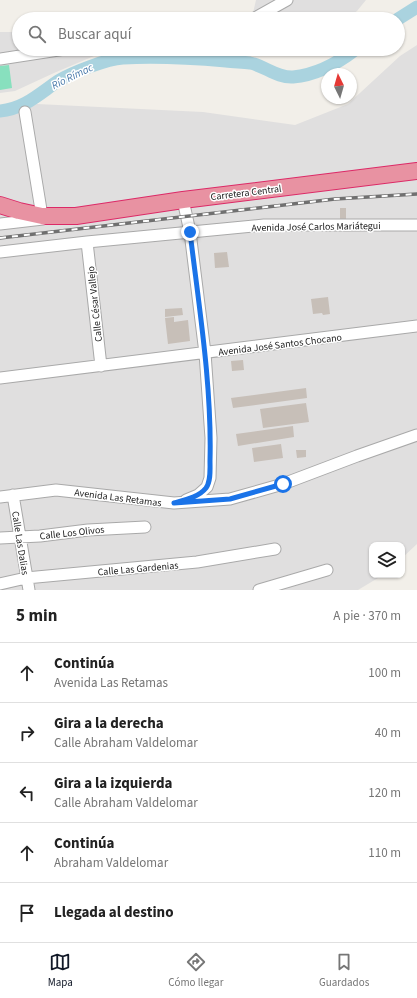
<!DOCTYPE html>
<html lang="es">
<head>
<meta charset="utf-8">
<style>
  :root { --surface:#fff; --page:#f6f6f6; --text:#222; --muted:#767676; --line:#e0e0e0; --accent:#111827 }
  body { margin:0; font-family:"Source Sans 3",sans-serif; background:var(--page); color:var(--text) }
  .controls { position:absolute; right:12px; bottom:12px; display:grid; overflow:hidden; border-radius:8px; box-shadow:0 1px 3px #0004 }
  .controls button { width:36px; height:36px; display:grid; place-items:center; padding:0; border:0; border-bottom:1px solid var(--line); background:var(--surface); color:var(--text); font:20px sans-serif }
  .compass { position:absolute; left:321px; top:68px; width:36px; height:36px; border-radius:50%; background:var(--surface); box-shadow:0 1px 3px #0004; rotate:355deg }
  .stop { position:absolute; width:12px; height:12px; margin:-9px; border:3px solid #1a73e8; border-radius:50%; background:#fff }
  .stop.end { background:#1a73e8; border-color:#fff; box-shadow:0 1px 4px #0008 }
  .list { margin:0; padding:0; list-style:none }
  h2 { display:flex; justify-content:space-between; align-items:center; height:52px; margin:0; padding:0 16px; font-size:17px }
  h2 small { font-size:13px; font-weight:400; color:var(--muted) }
  .list li { display:grid; grid-template-columns:26px 1fr auto; gap:12px; align-items:center; box-sizing:border-box; height:60px; padding:0 16px; border-top:1px solid var(--line) }
  .list b { display:block; font-size:15px; white-space:nowrap }
  .list p { margin:0; font-size:13px; white-space:nowrap; color:var(--muted) }
  .list em { font-size:13px; font-style:normal; color:var(--muted) }
  .icon { flex:none; width:22px; height:22px; fill:none; stroke:currentColor; stroke-width:2; stroke-linecap:round; stroke-linejoin:round }
  .map { position:relative; flex:none; width:417px; height:590px; overflow:hidden }
  .search { position:absolute; background:var(--surface); box-shadow:0 1px 3px #0004; left:12px; right:12px; top:12px; height:44px; display:flex; align-items:center; gap:10px; box-sizing:border-box; padding:0 14px; border-radius:22px; color:var(--muted); font-size:15px }
  .sheet { height:352px; background:var(--surface) }
  nav { display:flex; justify-content:space-around; align-items:center; box-sizing:border-box; height:56px; border-top:1px solid var(--line); background:var(--surface); font-size:11px; color:var(--muted) }
  nav a { display:grid; justify-items:center; gap:2px }
  nav .on { color:var(--accent) }
  .map>svg:first-child { display:block }
  .residential { fill:#e0dfdf }
  .pitch { fill:#88e0be }
  .lines { fill:none; stroke-linecap:round; stroke-linejoin:round }
  .river { stroke:#aad3df; stroke-width:13 }
  .building { fill:#c7bfb8 }
  .minor-casing { stroke:#a9a9a9; stroke-width:13 }
  .highway-casing { stroke:#dc2a67; stroke-width:18 }
  .minor { stroke:#fff; stroke-width:11 }
  .highway { stroke:#e892a2; stroke-width:16 }
  .rail-casing { stroke:#707070; stroke-width:3.5 }
  .rail { stroke:#fff; stroke-width:2; stroke-dasharray:6; stroke-linecap:butt }
  .route { stroke:#1a73e8; stroke-width:5 }
  .labels { text-anchor:middle; stroke-width:3; stroke-linejoin:round; paint-order:stroke }
  .street-label { font-size:10px; fill:#222; stroke:#fff }
  .water-label { font-size:11px; font-style:italic; fill:#4a7aab; stroke:#fff }
</style>
</head>
<body>
<div class="map">
<svg width="417" height="590" viewBox="0 0 417 590">
  <rect width="100%" height="100%" fill="#f2efe9"/>
  <path class="residential" d="M256,0H366L357,11L346,19H244L253,13Z
    M0,32H19V49H106L105,51L94,56L54,73L15,91L0,93Z
    M417,45V544L402,558V545H372V575H383L358,590H0V110L37,104L203,112L295,125L348,104L400,56Z
    M253,49H325L323,54L309,55L296,52L264,53Z"/>
  <path class="pitch" d="M9,65L12,88L0,90V66Z"/>
  <g class="lines">
    <path class="river" d="M398,19L417,7
      M0,111C24,109 39,94 58,81C73,72 107,59 123,58C157,56 192,58 226,61C234,62 242,62 250,63C265,66 277,78 293,77C316,75 338,63 356,49"/>
  </g>
  <path class="building" d="M340,208H346V219H340Z
    M227,252L229,267L215,268L214,253Z
    M328,297L330,314L323,315L322,313L313,314L311,299Z
    M182,308L183,315L165,317V309Z
    M174,317V322L188,320L190,341L168,344L165,318Z
    M243,360L244,370L232,371L231,361Z
    M306,388L307,398L233,408L231,398Z
    M306,403L309,422L263,428L260,409Z
    M293,426L294,437L238,446L236,434Z
    M281,444L283,458L254,462L252,448Z
    M296,450H306V457L297,458Z"/>
  <g class="lines">
    <g class="minor-casing">
      <path id="minor" d="M253,19L287,0
        M0,59L65,49
        M25,112L42,216
        M183,200L190,232L205,353L211,438L210,478L207,487L198,495L186,500
        M0,224L43,219
        M87,242L101,366
        M0,252L87,242L264,225H417
        M0,378L417,326
        M13,495L29,590
        M0,497L56,490L174,503L230,499L283,484L357,456L417,435
        M0,538L40,536L88,530L145,527
        M0,584L26,578L197,562L275,549
        M259,590L327,570"/>
    </g>
    <g class="highway-casing">
      <path id="highway" d="M0,205L19,211L42,216H76L183,200L417,171"/>
    </g>
    <use href="#minor" class="minor"/>
    <use href="#highway" class="highway"/>
    <g class="rail-casing">
      <path id="rail" d="M0,238L335,199L417,194"/>
    </g>
    <use href="#rail" class="rail"/>
  </g>
  <g class="lines">
    <path class="route" d="M190,232C199,307 212,386 210,461C210,469 211,481 206,488C199,497 185,500 174,503L230,499L283,484"/>
  </g>
  <g class="labels">
    <g class="street-label">
      <text transform="translate(246 192) rotate(-7)" y="4">Carretera Central</text>
      <text transform="translate(316 226) rotate(-1)" y="4">Avenida José Carlos Mariátegui</text>
      <text transform="translate(94 304) rotate(-96)" y="4">Calle César Vallejo</text>
      <text transform="translate(280 344) rotate(-7)" y="4">Avenida José Santos Chocano</text>
      <text transform="translate(118 497) rotate(7)" y="4">Avenida Las Retamas</text>
      <text transform="translate(72 532) rotate(-6)" y="4">Calle Los Olivos</text>
      <text transform="translate(21 543) rotate(81)" y="4">Calle Las Dalias</text>
      <text transform="translate(138 568) rotate(-5)" y="4">Calle Las Gardenias</text>
    </g>
    <g class="water-label">
      <text transform="translate(72 76) rotate(-26)" y="4">Río Rímac</text>
    </g>
  </g>
</svg>
<div class="controls">
<button><svg class="icon" aria-label="layers" viewBox="0 0 24 24"><path d="M12 4l9 5-9 5-9-5zM3 14l9 5 9-5"/></svg></button>
</div>
<svg class="compass" viewBox="-18 -18 36 36"><path d="M0-13l5 13h-10z" fill="#e53935"/><path d="M0 13l5-13h-10z" fill="#767676"/></svg>
<div class="stop" style="left:283px;top:484px"></div>
<div class="stop end" style="left:190px;top:232px"></div>
<div class="search"><svg class="icon" aria-label="search" viewBox="0 0 24 24"><circle cx="10" cy="10" r="6"/><path d="M15 15l6 6"/></svg>Buscar aquí</div>
</div>
<section class="sheet">
<h2>5 min<small>A pie · 370 m</small></h2>
<ul class="list">
<li><svg class="icon" aria-label="ahead" viewBox="0 0 24 24"><path d="M12 20V5M6 11l6-6 6 6"/></svg><div><b>Continúa</b><p>Avenida Las Retamas</p></div><em>100 m</em></li>
<li><svg class="icon" aria-label="right" viewBox="0 0 24 24"><path d="M7 20v-9h11M14 6l5 5-5 5"/></svg><div><b>Gira a la derecha</b><p>Calle Abraham Valdelomar</p></div><em>40 m</em></li>
<li><svg class="icon" aria-label="left" viewBox="0 0 24 24"><path d="M17 20v-9H6M10 6l-5 5 5 5"/></svg><div><b>Gira a la izquierda</b><p>Calle Abraham Valdelomar</p></div><em>120 m</em></li>
<li><svg class="icon" aria-label="ahead" viewBox="0 0 24 24"><path d="M12 20V5M6 11l6-6 6 6"/></svg><div><b>Continúa</b><p>Abraham Valdelomar</p></div><em>110 m</em></li>
<li><svg class="icon" aria-label="arrive" viewBox="0 0 24 24"><path d="M6 21V4h12l-3 4 3 4H6"/></svg><div><b>Llegada al destino</b></div></li>
</ul>
</section>
<nav>
<a class="on"><svg class="icon" aria-label="map" viewBox="0 0 24 24"><path d="M3 6l6-2 6 2 6-2v14l-6 2-6-2-6 2zM9 4v14M15 6v14"/></svg>Mapa</a>
<a><svg class="icon" aria-label="directions" viewBox="0 0 24 24"><path d="M12 3l9 9-9 9-9-9zM9 14v-3h6M13 9l2 2-2 2"/></svg>Cómo llegar</a>
<a><svg class="icon" aria-label="saved" viewBox="0 0 24 24"><path d="M7 4h10v16l-5-4-5 4z"/></svg>Guardados</a>
</nav>
</body>
</html>
